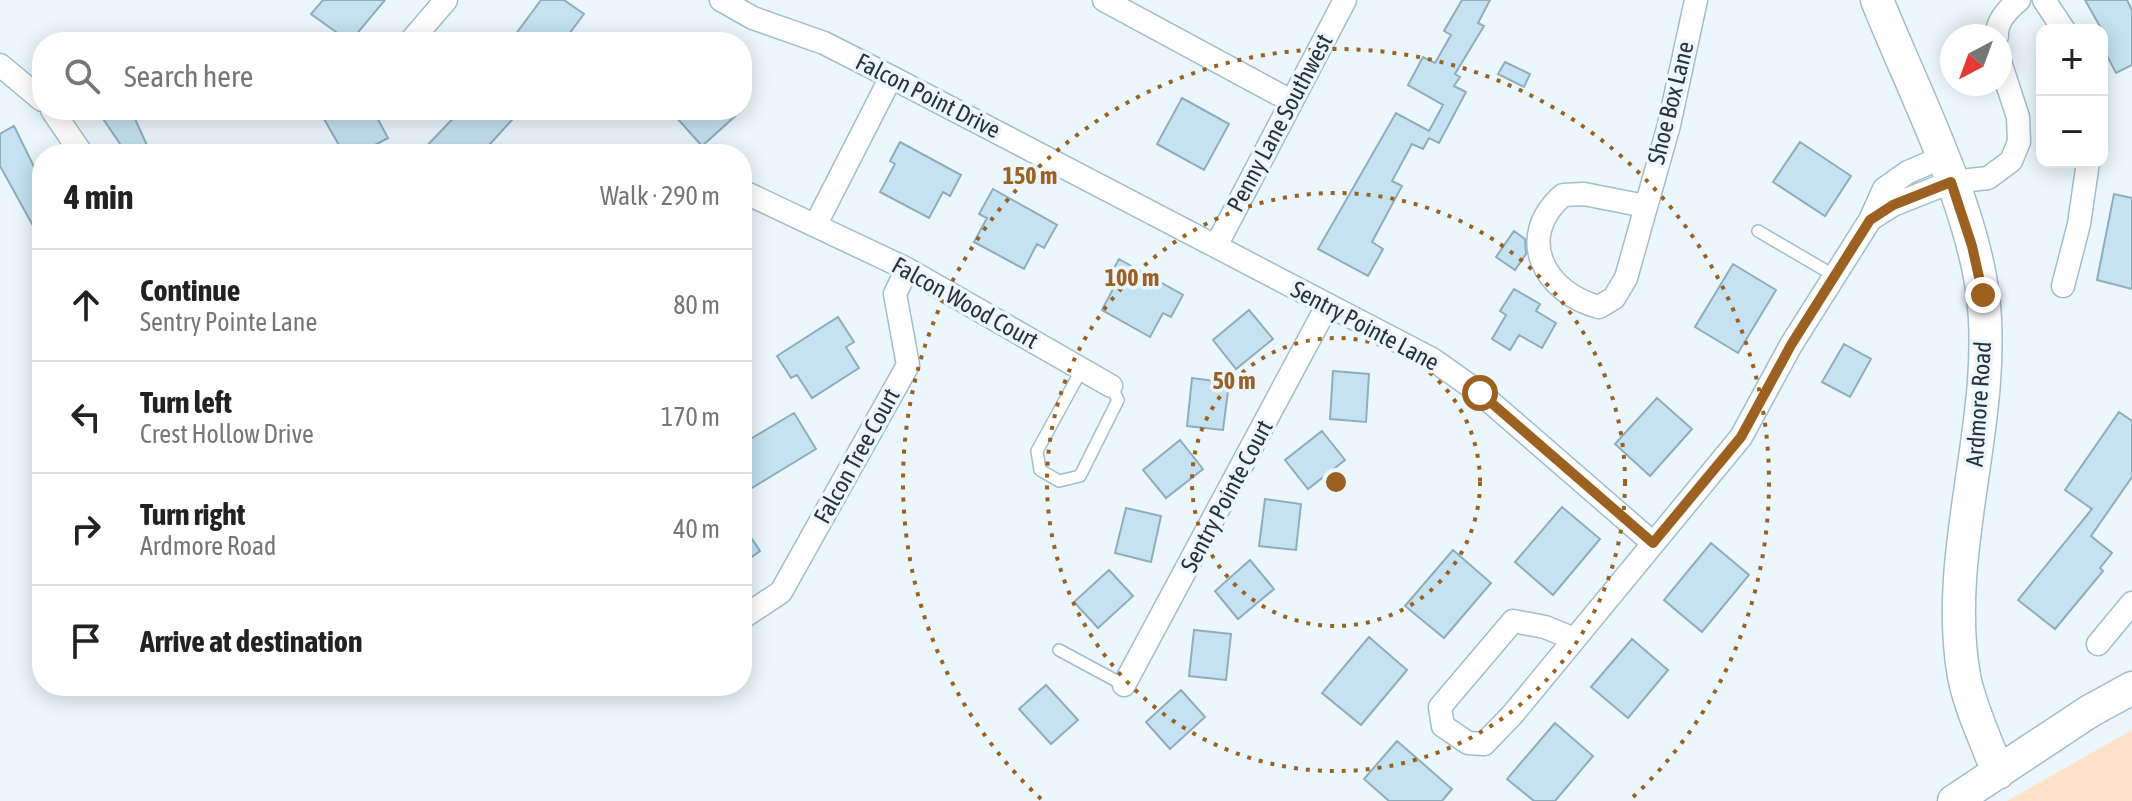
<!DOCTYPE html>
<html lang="en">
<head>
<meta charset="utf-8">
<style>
  :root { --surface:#fff; --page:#f2f2f2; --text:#222; --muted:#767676; --line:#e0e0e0 }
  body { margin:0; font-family:"Asap Condensed",sans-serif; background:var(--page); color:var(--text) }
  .controls { position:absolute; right:24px; top:24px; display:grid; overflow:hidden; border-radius:16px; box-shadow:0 4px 20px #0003 }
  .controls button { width:72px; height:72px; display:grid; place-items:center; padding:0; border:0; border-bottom:2px solid var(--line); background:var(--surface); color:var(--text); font:40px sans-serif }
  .compass { position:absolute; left:1940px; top:24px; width:72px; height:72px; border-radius:50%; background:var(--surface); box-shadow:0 4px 20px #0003; rotate:221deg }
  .stop { position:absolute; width:24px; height:24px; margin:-18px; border:6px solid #9c6121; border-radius:50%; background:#fff }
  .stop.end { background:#9c6121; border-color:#fff; box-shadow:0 2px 8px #0008 }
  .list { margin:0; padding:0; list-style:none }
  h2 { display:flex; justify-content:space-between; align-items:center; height:104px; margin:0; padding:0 32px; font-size:34px }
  h2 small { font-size:26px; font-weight:400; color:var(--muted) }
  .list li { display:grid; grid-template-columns:52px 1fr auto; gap:24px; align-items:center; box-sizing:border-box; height:112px; padding:0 32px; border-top:2px solid var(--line) }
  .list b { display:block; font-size:30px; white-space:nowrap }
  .list p { margin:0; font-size:26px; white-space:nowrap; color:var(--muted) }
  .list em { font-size:26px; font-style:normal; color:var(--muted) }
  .icon { flex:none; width:44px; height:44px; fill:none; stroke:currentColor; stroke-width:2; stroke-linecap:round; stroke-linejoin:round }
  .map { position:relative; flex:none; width:2132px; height:801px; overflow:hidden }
  .search { position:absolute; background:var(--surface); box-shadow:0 4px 20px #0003; left:32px; top:32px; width:720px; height:88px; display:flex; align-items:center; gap:20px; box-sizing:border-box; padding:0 28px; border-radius:32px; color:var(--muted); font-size:30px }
  .panel { position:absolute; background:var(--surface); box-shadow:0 4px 20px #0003; left:32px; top:144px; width:720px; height:552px; border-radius:32px }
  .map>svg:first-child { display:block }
  .green { fill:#ffe2c7 }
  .building { fill:#c4e2f1; stroke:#90adbb; stroke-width:2 }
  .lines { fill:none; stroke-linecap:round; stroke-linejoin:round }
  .lane-casing { stroke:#a1becc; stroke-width:14 }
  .street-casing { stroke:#a1becc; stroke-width:25 }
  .secondary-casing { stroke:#a1becc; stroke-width:35 }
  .lane { stroke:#fff; stroke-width:11 }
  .street { stroke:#fff; stroke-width:22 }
  .secondary { stroke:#fff; stroke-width:32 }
  .route { stroke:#9c6121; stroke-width:10 }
  .ring { fill:none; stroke:#9c6121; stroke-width:4; stroke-dasharray:4 8 }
  .labels { text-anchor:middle; stroke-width:7; stroke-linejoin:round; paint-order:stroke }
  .street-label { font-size:24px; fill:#28343a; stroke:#ebf7fd }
  .centre { fill:#9c6121; stroke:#ebf7fd; stroke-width:4 }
  .ring-label { font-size:24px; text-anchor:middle; font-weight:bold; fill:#9c6121; stroke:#ebf7fd; stroke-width:7; stroke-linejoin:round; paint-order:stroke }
</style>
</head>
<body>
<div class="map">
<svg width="2132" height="801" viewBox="0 0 2132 801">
  <rect width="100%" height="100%" fill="#ebf7fd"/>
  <path class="green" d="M2132,730V801H2007Z"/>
  <path class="building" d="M323,0H385L350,42L311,14Z
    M541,0H564L584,14L563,42H510Z
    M1462,0H1490L1478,23L1484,26L1455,74L1460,77L1454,86L1466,92L1439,143L1429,138L1423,149L1412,144L1392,181L1402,186L1372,242L1383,249L1368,276L1318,249L1396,113L1429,131L1443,105L1408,85L1423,57L1435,63L1451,35L1444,31Z
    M2085,0H2127L2132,10V65L2116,73L2102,46V30Z
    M1505,62L1530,74L1524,87L1498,74Z
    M1182,98L1229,124L1204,170L1157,144Z
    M97,110H131L151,154H127Z
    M319,110H373L388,138L358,154H344Z
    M461,110H521L481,154H419Z
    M683,110H742L702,146L676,117Z
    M14,126L42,183V242L0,166V134Z
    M900,142L961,175L950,196L943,192L929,218L880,192L895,164L890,161Z
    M1800,142L1851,176L1825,216L1773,182Z
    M993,189L1057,225L1044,248L1037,244L1024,269L974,242L987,218L979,214Z
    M2114,194L2132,198V289L2097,280Z
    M1514,231L1525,239L1526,254L1515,270L1496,257Z
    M1119,259L1183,295L1171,317L1163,313L1150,337L1102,310L1114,287L1105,283Z
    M1733,264L1776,290L1738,353L1695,327Z
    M1514,289L1540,304L1536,311L1556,323L1542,348L1519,335L1510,350L1492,339L1506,315L1500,311Z
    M1249,310L1273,339L1236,369L1213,340Z
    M838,317L854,342L846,347L859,368L812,398L797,375L791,378L777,356Z
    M1844,344L1871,359L1850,397L1822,382Z
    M1333,371L1369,374L1366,422L1330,419Z
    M1192,378L1229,383L1223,430L1187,426Z
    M1657,398L1692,429L1650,476L1615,444Z
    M2119,412L2132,421V477L2091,536L2112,553L2100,568L2103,571L2055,629L2018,600L2092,509L2065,490Z
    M794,413L816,449L742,494V444Z
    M1322,431L1345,460L1308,489L1285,460Z
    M1180,440L1203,469L1166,498L1143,470Z
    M1265,499L1301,504L1296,550L1259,546Z
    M1562,507L1600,539L1553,595L1515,562Z
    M1126,508L1161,516L1151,562L1115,553Z
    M742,524L760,551L742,564Z
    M1711,543L1749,575L1702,632L1664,600Z
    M1453,550L1491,583L1444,638L1405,606Z
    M1250,560L1274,589L1238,619L1215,591Z
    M1109,570L1133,596L1098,628L1074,602Z
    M1194,630L1231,634L1226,680L1189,676Z
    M1369,637L1407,670L1361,725L1322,693Z
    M1632,639L1668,670L1628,718L1591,687Z
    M1046,685L1078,720L1051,744L1019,709Z
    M1181,690L1205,717L1170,749L1146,722Z
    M1555,723L1593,756L1555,801H1534L1507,779Z
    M1397,741L1452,789L1442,801H1389L1364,779Z"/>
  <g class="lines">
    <g class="lane-casing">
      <path id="lane" d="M1758,231L1835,276
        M1082,369L1037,451L1040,470L1059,481L1080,476L1118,400L1111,386
        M1059,650L1124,685"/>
    </g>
    <g class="street-casing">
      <path id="street" d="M721,0L753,18L824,43L891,77L1432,359L1480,393L1653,543
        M1104,0L1291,101
        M2044,0L2064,30
        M1997,36C1996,21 2008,9 2019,0
        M410,42L446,0
        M0,65L42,100
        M52,110L82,154
        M742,191L907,269L1111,386
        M1645,206L1584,194L1563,195C1514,238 1545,293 1599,307L1614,298L1626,278L1669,125L1696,0
        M1871,219L1893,205L1951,182L1988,178L2011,161L2019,142L2018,117L2000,62
        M816,224L891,77
        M1216,246L1345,0
        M2063,286L2079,224L2088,162
        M742,618L781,592L908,365L895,294L907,269
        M1574,639L1545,627L1513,621L1440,707L1443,726L1468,743L1484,744L1513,714L1741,437L1791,345L1870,220L1884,189L1908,172L1941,158
        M2098,644L2132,603
        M1124,685L1327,306"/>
    </g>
    <g class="secondary-casing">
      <path id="secondary" d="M1877,0C1913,90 1971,201 1983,296C1998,421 1942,552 1964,676C1970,708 1987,742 1998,773
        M1954,801L2090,711L2132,688"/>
    </g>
    <use href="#lane" class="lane"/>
    <use href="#street" class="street"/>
    <use href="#secondary" class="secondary"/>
  </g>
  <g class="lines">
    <path class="route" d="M1480,393L1653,543L1741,437L1791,345L1870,220L1893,205L1951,182L1972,246L1983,295"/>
  </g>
  <g class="ring">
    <circle cx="1336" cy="482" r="144"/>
    <circle cx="1336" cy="482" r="289"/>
    <path d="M1041 799A433 433 0 1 1 1631 799"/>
  </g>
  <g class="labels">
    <g class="street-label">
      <text transform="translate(928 96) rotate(27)" y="8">Falcon Point Drive</text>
      <text transform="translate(1671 103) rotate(-76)" y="8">Shoe Box Lane</text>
      <text transform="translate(1280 123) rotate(-62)" y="8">Penny Lane Southwest</text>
      <text transform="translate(965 303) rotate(29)" y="8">Falcon Wood Court</text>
      <text transform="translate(1365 326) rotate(28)" y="8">Sentry Pointe Lane</text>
      <text transform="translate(1979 404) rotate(-86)" y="8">Ardmore Road</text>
      <text transform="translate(857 456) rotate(-61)" y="8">Falcon Tree Court</text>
      <text transform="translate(1227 496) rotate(-62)" y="8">Sentry Pointe Court</text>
    </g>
  </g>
  <circle cx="1336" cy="482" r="12" class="centre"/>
  <g class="ring-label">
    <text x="1030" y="184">150 m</text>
    <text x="1132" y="286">100 m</text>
    <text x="1234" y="389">50 m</text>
  </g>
</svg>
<div class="controls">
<button>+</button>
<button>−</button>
</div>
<svg class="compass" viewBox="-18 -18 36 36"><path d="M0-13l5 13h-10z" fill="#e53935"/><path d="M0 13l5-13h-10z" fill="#767676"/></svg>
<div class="stop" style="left:1480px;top:393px"></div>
<div class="stop end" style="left:1983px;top:295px"></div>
<div class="search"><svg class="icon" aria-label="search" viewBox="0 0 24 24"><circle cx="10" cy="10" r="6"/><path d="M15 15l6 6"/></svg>Search here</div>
<section class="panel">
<h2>4 min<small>Walk · 290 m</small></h2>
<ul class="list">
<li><svg class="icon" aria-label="ahead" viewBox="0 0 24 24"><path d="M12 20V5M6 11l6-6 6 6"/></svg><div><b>Continue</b><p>Sentry Pointe Lane</p></div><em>80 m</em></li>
<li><svg class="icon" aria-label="left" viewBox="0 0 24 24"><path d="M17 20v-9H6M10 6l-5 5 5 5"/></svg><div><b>Turn left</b><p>Crest Hollow Drive</p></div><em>170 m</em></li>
<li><svg class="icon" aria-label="right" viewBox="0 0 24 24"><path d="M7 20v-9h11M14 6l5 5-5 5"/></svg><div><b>Turn right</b><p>Ardmore Road</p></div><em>40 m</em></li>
<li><svg class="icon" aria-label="arrive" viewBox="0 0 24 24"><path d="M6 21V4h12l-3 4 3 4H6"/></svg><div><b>Arrive at destination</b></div></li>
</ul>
</section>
</div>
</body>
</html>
